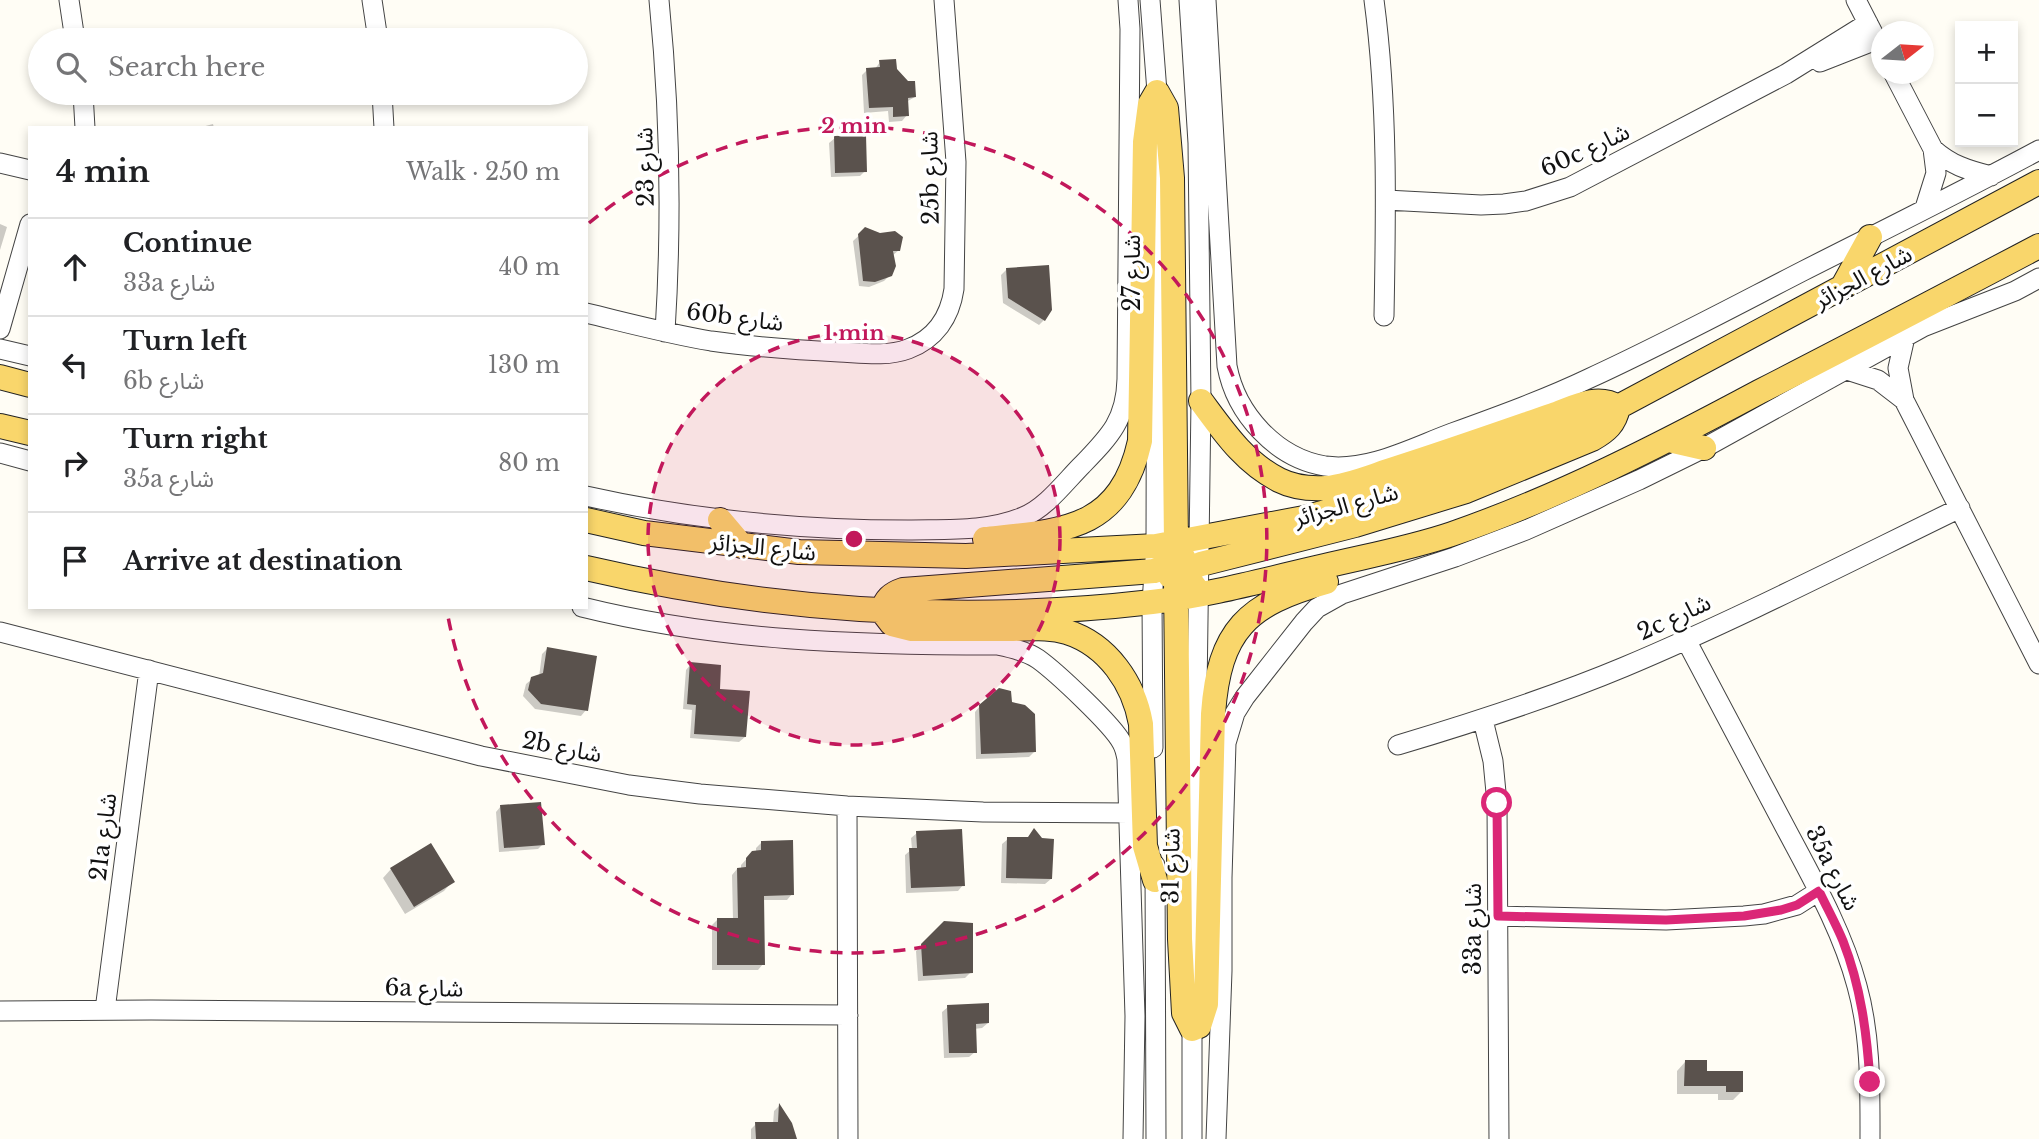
<!DOCTYPE html>
<html lang="en">
<head>
<meta charset="utf-8">
<style>
  :root { --surface:#fff; --page:#f6f6f6; --text:#202124; --muted:#757577; --line:#e0e0e0 }
  body { margin:0; font-family:"Libre Baskerville","Noto Sans Arabic",serif; background:var(--page); color:var(--text) }
  .controls { position:absolute; right:21px; top:21px; display:grid; overflow:hidden; border-radius:0px; box-shadow:0 4px 10px #0003 }
  .controls button { width:63px; height:63px; display:grid; place-items:center; padding:0; border:0; border-bottom:2px solid var(--line); background:var(--surface); color:var(--text); font:35px sans-serif }
  .compass { position:absolute; left:1871px; top:21px; width:63px; height:63px; border-radius:50%; background:var(--surface); box-shadow:0 4px 10px #0003; rotate:73deg }
  .stop { position:absolute; width:21px; height:21px; margin:-16px; border:5px solid #db2777; border-radius:50%; background:#fff }
  .stop.end { background:#db2777; border-color:#fff; box-shadow:0 2px 7px #0008 }
  .list { margin:0; padding:0; list-style:none }
  h2 { display:flex; justify-content:space-between; align-items:center; height:91px; margin:0; padding:0 28px; font-size:30px }
  h2 small { font-size:23px; font-weight:400; color:var(--muted) }
  .list li { display:grid; grid-template-columns:46px 1fr auto; gap:21px; align-items:center; box-sizing:border-box; height:98px; padding:0 28px; border-top:2px solid var(--line) }
  .list b { display:block; font-size:26px; white-space:nowrap }
  .list p { margin:0; font-size:23px; white-space:nowrap; color:var(--muted) }
  .list em { font-size:23px; font-style:normal; color:var(--muted) }
  .icon { flex:none; width:38px; height:38px; fill:none; stroke:currentColor; stroke-width:2; stroke-linecap:round; stroke-linejoin:round }
  .map { position:relative; flex:none; width:2039px; height:1139px; overflow:hidden }
  .search { position:absolute; background:var(--surface); box-shadow:0 4px 10px #0003; left:28px; top:28px; width:560px; height:77px; display:flex; align-items:center; gap:18px; box-sizing:border-box; padding:0 24px; border-radius:38px; color:var(--muted); font-size:26px }
  .panel { position:absolute; background:var(--surface); box-shadow:0 4px 10px #0003; left:28px; top:126px; width:560px; height:483px; border-radius:0px }
  .map>svg:first-child { display:block }
  .shadow { fill:#0003 }
  .building { fill:#5a524d }
  .lines { fill:none; stroke-linecap:round; stroke-linejoin:round }
  .minor-casing { stroke:#444; stroke-width:21 }
  .major-casing { stroke:#222; stroke-width:26 }
  .minor { stroke:#fff; stroke-width:19 }
  .major { stroke:#f9d66b; stroke-width:24 }
  .route { stroke:#db2777; stroke-width:9 }
  .ring { fill:none; stroke:#c2185b; stroke-width:3.5; stroke-dasharray:12 9 }
  .labels { text-anchor:middle; stroke-width:7; stroke-linejoin:round; paint-order:stroke }
  .street-label { font-size:23px; fill:#111; stroke:#fff }
  .centre { fill:#c2185b; stroke:#fff; stroke-width:3.5 }
  .ring-label { font-size:21px; text-anchor:middle; font-weight:bold; fill:#c2185b; stroke:#fff; stroke-width:7; stroke-linejoin:round; paint-order:stroke }
</style>
</head>
<body>
<div class="map">
<svg width="2039" height="1139" viewBox="0 0 2039 1139">
  <rect width="100%" height="100%" fill="#fffdf5"/>
  <path class="shadow" d="M880,62L895,70L915,97L906,102L907,115L902,121L889,122L888,111L864,113L862,75L867,70L875,69Z
    M213,124L214,128H198Z
    M835,138L865,171L860,176L831,177L829,143Z
    M0,224L7,227L0,250Z
    M866,229L899,250L892,256L890,275L884,281L869,287L859,286L853,241Z
    M1007,269L1044,320L1039,325L1003,303L1001,275Z
    M547,649L586,710L581,716L535,709L523,696L526,684L532,679L539,677L542,654Z
    M691,664L718,690L745,737L739,742L690,738L692,710L683,709L686,670Z
    M1010,704L1035,751L1029,757L976,759L975,712L980,706Z
    M501,806L543,844L538,849L499,852L496,812Z
    M917,833L963,885L958,891L906,893L905,855L912,849L911,838Z
    M1008,839L1051,879L1045,884L1001,883L1002,844Z
    M762,842L792,894L787,900H762L763,964L758,970H712V925L717,920H733L732,875L737,869H741V865L753,852H756V848Z
    M391,869L452,882L444,891L405,914L383,878Z
    M945,922L971,972L965,978L918,981L916,951Z
    M948,1007L988,1023L982,1028L974,1029L975,1052L969,1057L944,1058L942,1012Z
    M1685,1062L1705,1073L1742,1091L1733,1100H1718V1094H1677V1071Z
    M779,1106L794,1139H751V1129L756,1124H773L774,1111Z"/>
  <path class="building" d="M896,59L897,69L908,81H915L916,97L908,98L909,116L893,117V107L869,108L866,68L880,67L879,60Z
    M866,135L867,172L835,173L834,136Z
    M865,227L880,233L895,231L903,237L900,251H893L896,266L892,276L875,282L863,281L858,234Z
    M1049,265L1052,310L1045,321L1008,298L1006,268Z
    M547,647L597,656L588,711L541,704L528,690L531,677L543,673Z
    M690,662L721,665L720,689L750,691L746,737L694,734L696,705L687,704Z
    M999,688L1011,691L1012,702L1025,705L1035,714L1036,752L981,754L979,705Z
    M541,802L545,845L504,848L500,805Z
    M1034,828L1042,838L1054,839L1052,879L1006,878L1007,837H1028Z
    M962,829L965,886L911,888L909,848H917L916,831Z
    M793,840L794,895L764,896L765,965H717V918H738L737,868L746,867V858L752,851L761,850V841Z
    M431,843L455,882L414,907L390,868Z
    M944,921L973,923V973L923,976L921,944Z
    M989,1003V1023L976,1024L977,1053H949L947,1005Z
    M1685,1060H1707V1071H1743V1092H1726V1086H1684Z
    M779,1103L792,1123L797,1139H756L755,1122H778Z"/>
  <g class="lines">
    <g class="minor-casing">
      <path id="minor" d="M69,0L75,40
        M372,0L378,40
        M659,0C670,111 672,221 665,332
        M1150,0L1157,92L1156,546L1152,602L1153,748
        M1189,0L1198,143L1201,401L1193,984
        M1206,0L1227,366C1236,414 1276,458 1325,466C1368,472 1414,447 1452,433C1499,416 1546,399 1590,378C1662,345 1733,307 1803,271C1882,231 1961,192 2039,150
        M1374,0C1388,105 1386,211 1384,316
        M1856,0L1873,33
        M1820,62L1876,40
        M1894,74L1933,149L1936,173L1925,208
        M83,93L85,128
        M382,93L384,128
        M1933,149C1951,165 1967,170 1991,176
        M0,163L30,170
        M1386,200L1481,205L1504,204L1526,201L1570,187L1786,74L1868,23
        M586,313C628,323 669,334 711,341C754,347 796,350 839,352C861,353 887,357 908,349C935,339 950,317 954,289L956,162L944,0
        M0,329L30,224
        M1905,337L1898,368L1904,400L2039,664
        M0,349L30,356
        M1847,370L1878,380L1904,400
        M0,453L30,461
        M586,496C693,520 798,530 908,530C946,529 987,532 1023,517C1046,508 1065,482 1082,465C1110,436 1126,420 1127,379L1130,29L1128,0
        M582,607C719,641 857,645 997,645C1011,648 1026,651 1038,659C1056,672 1113,725 1122,743C1125,748 1126,754 1127,759L1135,1016L1133,1139
        M0,632L481,756L629,785L700,794L847,806L983,812L1130,813
        M1686,640C1719,702 1752,765 1785,827C1812,878 1842,930 1857,986C1871,1036 1870,1088 1870,1139
        M1483,720L1493,761L1497,803L1499,1139
        M1398,745C1475,722 1550,698 1624,667C1738,619 1849,562 1960,508
        M847,806L848,1139
        M1155,865L1156,1139
        M1498,916L1666,920L1744,916L1764,914L1797,905L1819,891
        M105,1010L149,670
        M0,1011L151,1010L848,1015
        M1192,1018V1139
        M1216,1139L1222,971V878L1226,743L1235,713L1245,697L1304,622L1317,608L1342,594L1455,557L1526,530L1639,480L1704,448L1923,327L2015,291L2039,278"/>
    </g>
    <g class="major-casing">
      <path id="major" d="M1842,288L1870,237
        M0,377L30,385
        M0,426L30,433
        M1669,440L1704,448
        M586,520L644,533L799,552L966,556L1156,546L1304,518L1404,490L1459,471L1618,407L2039,182
        M720,520L742,546
        M985,539C1062,531 1120,531 1140,441L1145,142L1150,104L1157,92L1166,108L1172,178L1176,543L1182,570L1200,594
        M586,568C771,611 963,624 1152,602C1210,595 1268,579 1325,566C1367,556 1411,548 1452,534C1559,497 1660,445 1759,392C1853,344 1946,295 2039,246
        M1170,576L1201,564L1355,525L1466,491L1592,439C1606,431 1615,424 1618,407C1597,394 1575,407 1553,415C1501,433 1450,451 1397,468C1374,475 1350,486 1326,488C1310,489 1293,487 1279,480C1244,462 1224,432 1201,401
        M1176,583L1180,939L1184,1013L1192,1029L1199,1026L1206,1004L1213,714C1219,630 1247,604 1326,582
        M1155,880L1145,846L1141,724C1134,684 1108,645 1067,632C1048,626 1028,629 1009,629C976,629 944,629 912,629L892,624L882,611C886,599 891,594 903,590L1154,571L1169,566L1183,557"/>
    </g>
    <use href="#minor" class="minor"/>
    <use href="#major" class="major"/>
  </g>
  <g class="lines">
    <path class="route" d="M1497,803L1498,916L1666,920L1744,916L1781,910L1797,905L1819,891C1827,908 1836,924 1843,941C1861,987 1867,1034 1870,1082"/>
  </g>
  <circle cx="854" cy="539" r="206" fill="#c2185b" fill-opacity=".12"/>
  <g class="ring">
    <circle cx="854" cy="539" r="206"/>
    <path d="M589 223A413 413 0 1 1 447 611"/>
  </g>
  <g class="labels">
    <g class="street-label">
      <text transform="translate(1585 150) rotate(-25)" y="8">60c شارع</text>
      <text transform="translate(645 167) rotate(-91)" y="8">شارع 23</text>
      <text transform="translate(930 178) rotate(-91)" y="8">25b شارع</text>
      <text transform="translate(1132 273) rotate(-90)" y="8">شارع 27</text>
      <text transform="translate(1863 277) rotate(-28)" y="8">شارع الجزائر</text>
      <text transform="translate(735 317) rotate(7)" y="8">60b شارع</text>
      <text transform="translate(1346 505) rotate(-15)" y="8">شارع الجزائر</text>
      <text transform="translate(763 547) rotate(6)" y="8">شارع الجزائر</text>
      <text transform="translate(1674 617) rotate(-25)" y="8">2c شارع</text>
      <text transform="translate(562 747) rotate(11)" y="8">2b شارع</text>
      <text transform="translate(103 837) rotate(-83)" y="8">21a شارع</text>
      <text transform="translate(1171 866) rotate(-89)" y="8">شارع 31</text>
      <text transform="translate(1833 868) rotate(63)" y="8">35a شارع</text>
      <text transform="translate(1473 929) rotate(-90)" y="8">33a شارع</text>
      <text transform="translate(424 988) rotate(1)" y="8">6a شارع</text>
    </g>
  </g>
  <circle cx="854" cy="539" r="10" class="centre"/>
  <g class="ring-label">
    <text x="854" y="133">2 min</text>
    <text x="854" y="340">1 min</text>
  </g>
</svg>
<div class="controls">
<button>+</button>
<button>−</button>
</div>
<svg class="compass" viewBox="-18 -18 36 36"><path d="M0-13l5 13h-10z" fill="#e53935"/><path d="M0 13l5-13h-10z" fill="#757577"/></svg>
<div class="stop" style="left:1497px;top:803px"></div>
<div class="stop end" style="left:1870px;top:1082px"></div>
<div class="search"><svg class="icon" aria-label="search" viewBox="0 0 24 24"><circle cx="10" cy="10" r="6"/><path d="M15 15l6 6"/></svg>Search here</div>
<section class="panel">
<h2>4 min<small>Walk · 250 m</small></h2>
<ul class="list">
<li><svg class="icon" aria-label="ahead" viewBox="0 0 24 24"><path d="M12 20V5M6 11l6-6 6 6"/></svg><div><b>Continue</b><p>33a شارع</p></div><em>40 m</em></li>
<li><svg class="icon" aria-label="left" viewBox="0 0 24 24"><path d="M17 20v-9H6M10 6l-5 5 5 5"/></svg><div><b>Turn left</b><p>6b شارع</p></div><em>130 m</em></li>
<li><svg class="icon" aria-label="right" viewBox="0 0 24 24"><path d="M7 20v-9h11M14 6l5 5-5 5"/></svg><div><b>Turn right</b><p>35a شارع</p></div><em>80 m</em></li>
<li><svg class="icon" aria-label="arrive" viewBox="0 0 24 24"><path d="M6 21V4h12l-3 4 3 4H6"/></svg><div><b>Arrive at destination</b></div></li>
</ul>
</section>
</div>
</body>
</html>
